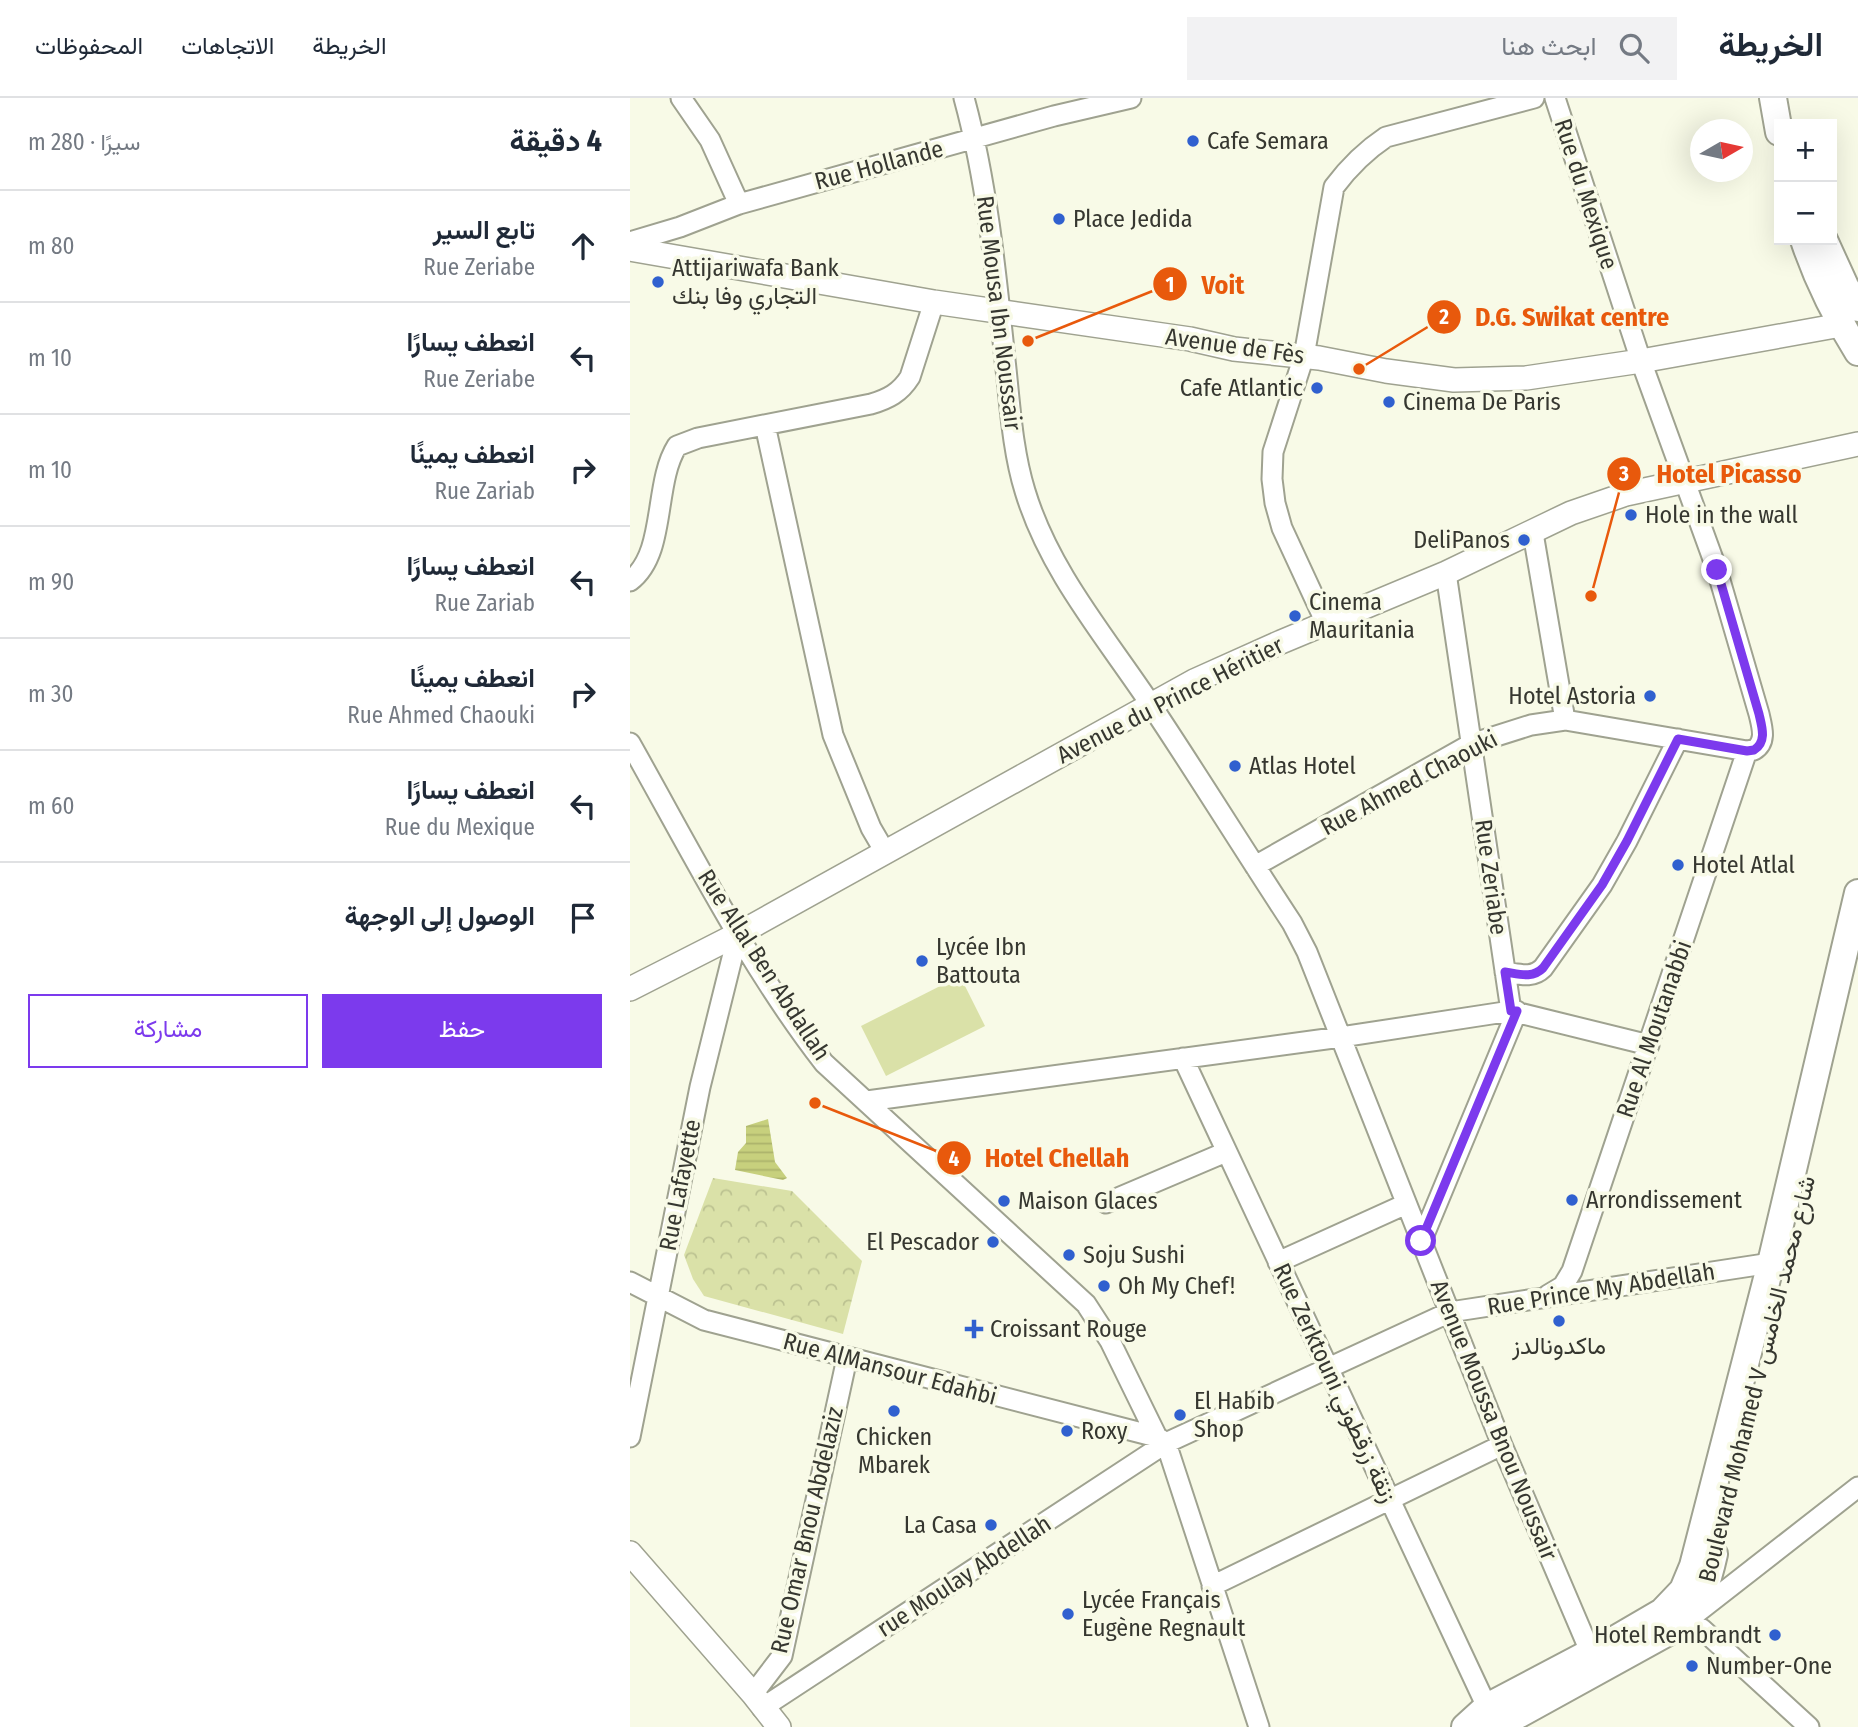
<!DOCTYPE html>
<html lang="ar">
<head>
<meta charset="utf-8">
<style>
  :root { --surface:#fff; --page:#f2f2f3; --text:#1f2937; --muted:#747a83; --line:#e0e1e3; --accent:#7c3aed }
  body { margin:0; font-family:"Fira Sans Condensed",Vazirmatn,sans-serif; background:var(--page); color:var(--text); direction:rtl }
  .controls { position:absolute; right:21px; top:21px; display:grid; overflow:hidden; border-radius:0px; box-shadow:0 7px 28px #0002 }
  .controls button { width:63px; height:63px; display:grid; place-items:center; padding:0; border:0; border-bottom:2px solid var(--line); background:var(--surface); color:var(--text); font:35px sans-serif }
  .compass { position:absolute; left:1060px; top:21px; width:63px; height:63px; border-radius:50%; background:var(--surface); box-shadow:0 7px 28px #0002; rotate:81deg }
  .stop { position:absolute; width:21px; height:21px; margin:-16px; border:5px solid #7c3aed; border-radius:50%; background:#fff }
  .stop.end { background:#7c3aed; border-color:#fff; box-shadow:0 2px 7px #0008 }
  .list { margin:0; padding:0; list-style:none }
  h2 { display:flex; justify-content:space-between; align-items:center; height:91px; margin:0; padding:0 28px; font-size:30px }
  h2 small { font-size:23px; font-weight:400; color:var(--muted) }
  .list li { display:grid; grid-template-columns:46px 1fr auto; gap:21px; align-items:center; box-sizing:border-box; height:112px; padding:0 28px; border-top:2px solid var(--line) }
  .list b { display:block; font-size:26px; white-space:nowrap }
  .list p { margin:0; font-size:23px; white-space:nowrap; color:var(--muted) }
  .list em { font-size:23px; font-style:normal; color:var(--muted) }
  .actions { display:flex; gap:14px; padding:21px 28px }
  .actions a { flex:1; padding:16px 0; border:2px solid var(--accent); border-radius:0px; text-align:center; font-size:24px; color:var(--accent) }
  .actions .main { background:var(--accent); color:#fff }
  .icon { flex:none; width:38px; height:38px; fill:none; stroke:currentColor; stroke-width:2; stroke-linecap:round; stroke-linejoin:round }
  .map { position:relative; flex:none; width:1228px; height:1629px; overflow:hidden; direction:ltr }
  header { display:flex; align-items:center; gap:42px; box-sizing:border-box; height:98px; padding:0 35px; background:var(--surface); border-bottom:2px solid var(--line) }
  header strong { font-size:33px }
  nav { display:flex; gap:38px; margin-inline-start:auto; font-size:24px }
  .search { width:490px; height:63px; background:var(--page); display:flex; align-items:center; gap:18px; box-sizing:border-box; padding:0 24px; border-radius:0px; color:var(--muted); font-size:26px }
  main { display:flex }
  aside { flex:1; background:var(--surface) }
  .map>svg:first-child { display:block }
  .grass { fill:#dae1a8 }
  .park { fill:url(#park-crowns) }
  .water { fill:url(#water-rules) }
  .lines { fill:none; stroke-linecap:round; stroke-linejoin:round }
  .minor-casing { stroke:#9fa290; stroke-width:23 }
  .tertiary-casing { stroke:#9fa290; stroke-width:26 }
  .secondary-casing { stroke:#9fa290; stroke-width:30 }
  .minor { stroke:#fff; stroke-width:19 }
  .tertiary { stroke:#fff; stroke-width:23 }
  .secondary { stroke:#fff; stroke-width:26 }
  .route { stroke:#7c3aed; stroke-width:9 }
  .poi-dot { fill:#3060cf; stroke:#f8fae7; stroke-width:2.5 }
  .labels { text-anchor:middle; stroke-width:7; stroke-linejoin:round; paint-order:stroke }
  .poi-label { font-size:24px; fill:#363730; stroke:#f8fae7; text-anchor:start }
  .street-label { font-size:24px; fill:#363730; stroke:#f8fae7 }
  .leader { fill:none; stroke:#e8590c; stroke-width:2.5 }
  .callout-dot { fill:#e8590c; stroke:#f8fae7; stroke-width:2.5 }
  .mark-label { font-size:21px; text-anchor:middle; font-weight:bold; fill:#fff }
  .callout-label { font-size:26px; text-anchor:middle; font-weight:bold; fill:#e8590c; stroke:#f8fae7; stroke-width:7; stroke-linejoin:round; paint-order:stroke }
</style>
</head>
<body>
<header>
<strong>الخريطة</strong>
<div class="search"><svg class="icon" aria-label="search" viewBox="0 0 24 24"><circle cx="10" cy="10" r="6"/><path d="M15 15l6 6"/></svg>ابحث هنا</div>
<nav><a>الخريطة</a><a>الاتجاهات</a><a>المحفوظات</a></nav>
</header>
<main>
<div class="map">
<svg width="1228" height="1629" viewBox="0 0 1228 1629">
  <defs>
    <pattern id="park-crowns" width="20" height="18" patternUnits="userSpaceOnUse" patternTransform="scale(1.75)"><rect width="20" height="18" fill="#dae1a8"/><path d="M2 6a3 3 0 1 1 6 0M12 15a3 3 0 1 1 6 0" fill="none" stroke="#bcc291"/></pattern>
    <pattern id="water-rules" width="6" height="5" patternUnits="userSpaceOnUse" patternTransform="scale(1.75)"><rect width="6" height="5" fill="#c7d07d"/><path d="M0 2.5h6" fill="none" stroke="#acb36c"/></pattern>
  </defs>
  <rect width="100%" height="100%" fill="#f8fae7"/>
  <path class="grass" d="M330,878L355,928L256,978L231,928Z"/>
  <path class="park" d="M83,1080L162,1093L232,1163L213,1236L74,1198L63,1181L54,1157Z"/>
  <path class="water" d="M138,1021L145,1064L157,1080L153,1082L105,1072L108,1054L116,1045V1028Z"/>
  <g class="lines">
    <g class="minor-casing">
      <path id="minor" d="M51,0L80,42L109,106
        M334,0C357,84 366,175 375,262C380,305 382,351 395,393C419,473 475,538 521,607C569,679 614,752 662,825L677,854L872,1347L965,1565
        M0,144L50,129L109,106L424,18L501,0
        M135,327L203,637L241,730L255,754
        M903,435L935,622
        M816,475L881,913
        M0,483C37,455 23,386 47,348L68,340L241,306C258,301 270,295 280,279L304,204
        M696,525L652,430L645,405L642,381L643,354L674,258L704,89C719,69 735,53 756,39L904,0
        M0,645C61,753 118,867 194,965L456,1206L480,1243L527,1339L536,1345L629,1629
        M625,768L841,646L901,627L935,622L1117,653L1124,652C1137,644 1132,629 1129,616L1087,472L1011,263L925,0
        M875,874C889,876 902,881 913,870L972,787L997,743L1048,641
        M553,960L857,1609
        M237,1003L711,939L881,913L1019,947
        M476,1105L596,1054
        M791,1144L887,913
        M648,1164L776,1106
        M0,1184L74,1222L527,1339
        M918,1197L933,1188L942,1173L1117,653
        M0,1339L70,989L108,836
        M582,1488L872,1347
        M1064,1517L1228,1389
        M1049,1528L1072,1531L1179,1629
        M123,1596L152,1558L217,1260
        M132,1610L536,1345L820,1214L1141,1165"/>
    </g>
    <g class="tertiary-casing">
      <path id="tertiary" d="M0,151L304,204L560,241L604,251L689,260L756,273L824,282L896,280L1011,263L1211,227
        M0,891L108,836L564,583L651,544L816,475L941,415L996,396L1228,346
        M0,1455L123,1596L149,1629"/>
    </g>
    <g class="secondary-casing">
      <path id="secondary" d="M1143,0L1149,34
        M1174,142C1187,181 1206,219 1228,254
        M1194,142L1215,188L1228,210
        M835,1629L857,1609L984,1542L1032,1514L1053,1492L1063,1468L1141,1165L1228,795
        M866,1629L1049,1528C1071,1509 1078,1483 1084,1456"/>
    </g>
    <use href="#minor" class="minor"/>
    <use href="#tertiary" class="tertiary"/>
    <use href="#secondary" class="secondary"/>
  </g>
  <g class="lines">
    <path class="route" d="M791,1143L887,913H881L875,874C889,876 902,881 913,870L972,787L997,743L1048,641L1117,653L1124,652C1137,644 1132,629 1129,616L1087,472"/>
  </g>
  <g class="poi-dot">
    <circle cx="563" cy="43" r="7"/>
    <circle cx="429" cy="121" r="7"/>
    <circle cx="28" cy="184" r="7"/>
    <circle cx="687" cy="290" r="7"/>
    <circle cx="759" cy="304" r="7"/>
    <circle cx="1001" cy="417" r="7"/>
    <circle cx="894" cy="442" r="7"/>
    <circle cx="665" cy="518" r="7"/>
    <circle cx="1020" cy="598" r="7"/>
    <circle cx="605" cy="668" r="7"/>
    <circle cx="1048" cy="767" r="7"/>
    <circle cx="292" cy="863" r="7"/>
    <circle cx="942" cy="1102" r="7"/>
    <circle cx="374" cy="1103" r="7"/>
    <circle cx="363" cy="1144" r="7"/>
    <circle cx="439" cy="1157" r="7"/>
    <circle cx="474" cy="1188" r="7"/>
    <circle cx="929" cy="1223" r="7"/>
    <path d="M340.5 1220.5h7v7h7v7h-7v7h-7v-7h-7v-7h7z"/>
    <circle cx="264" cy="1313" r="7"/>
    <circle cx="550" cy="1317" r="7"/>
    <circle cx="437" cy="1333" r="7"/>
    <circle cx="361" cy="1427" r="7"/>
    <circle cx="438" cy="1516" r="7"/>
    <circle cx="1145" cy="1537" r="7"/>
    <circle cx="1062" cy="1568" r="7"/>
  </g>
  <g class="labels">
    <g class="poi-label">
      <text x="577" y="51">Cafe Semara</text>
      <text x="443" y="129">Place Jedida</text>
      <text x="42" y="178">Attijariwafa Bank<tspan x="42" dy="28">التجاري وفا بنك</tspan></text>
      <text x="673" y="298" text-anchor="end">Cafe Atlantic</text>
      <text x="773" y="312">Cinema De Paris</text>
      <text x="1015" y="425">Hole in the wall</text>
      <text x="880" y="450" text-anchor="end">DeliPanos</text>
      <text x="679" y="512">Cinema<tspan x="679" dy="28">Mauritania</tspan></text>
      <text x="1006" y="606" text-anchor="end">Hotel Astoria</text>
      <text x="619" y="676">Atlas Hotel</text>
      <text x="1062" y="775">Hotel Atlal</text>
      <text x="306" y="857">Lycée Ibn<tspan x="306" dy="28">Battouta</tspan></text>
      <text x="956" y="1110">Arrondissement</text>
      <text x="388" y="1111">Maison Glaces</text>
      <text x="349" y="1152" text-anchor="end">El Pescador</text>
      <text x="453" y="1165">Soju Sushi</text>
      <text x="488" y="1196">Oh My Chef!</text>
      <text x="360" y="1239">Croissant Rouge</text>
      <text x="929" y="1256" text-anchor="middle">ماكدونالدز</text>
      <text x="564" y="1311">El Habib<tspan x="564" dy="28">Shop</tspan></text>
      <text x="451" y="1341">Roxy</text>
      <text x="264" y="1347" text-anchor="middle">Chicken<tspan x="264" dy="28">Mbarek</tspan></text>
      <text x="347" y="1435" text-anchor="end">La Casa</text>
      <text x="452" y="1510">Lycée Français<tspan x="452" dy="28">Eugène Regnault</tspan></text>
      <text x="1131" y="1545" text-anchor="end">Hotel Rembrandt</text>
      <text x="1076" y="1576">Number-One</text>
    </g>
    <g class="street-label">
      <text transform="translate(249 67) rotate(-15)" y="8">Rue Hollande</text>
      <text transform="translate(956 96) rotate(72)" y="8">Rue du Mexique</text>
      <text transform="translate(369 215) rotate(83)" y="8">Rue Mousa Ibn Noussair</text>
      <text transform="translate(605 248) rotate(8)" y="8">Avenue de Fès</text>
      <text transform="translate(540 602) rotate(-27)" y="8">Avenue du Prince Héritier</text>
      <text transform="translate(779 685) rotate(-28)" y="8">Rue Ahmed Chaouki</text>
      <text transform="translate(861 779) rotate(82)" y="8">Rue Zeriabe</text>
      <text transform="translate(134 867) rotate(57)" y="8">Rue Allal Ben Abdallah</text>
      <text transform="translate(1024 931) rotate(-71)" y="8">Rue Al Moutanabbi</text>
      <text transform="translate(50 1087) rotate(-79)" y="8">Rue Lafayette</text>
      <text transform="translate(971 1191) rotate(-9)" y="8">Rue Prince My Abdellah</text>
      <text transform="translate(260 1271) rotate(15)" y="8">Rue AlMansour Edahbi</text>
      <text transform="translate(1127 1281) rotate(-76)" y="8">Boulevard Mohamed V شارع محمد الخامس</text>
      <text transform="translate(705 1285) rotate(65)" y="8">Rue Zerktouni زنقة زرقطوني</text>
      <text transform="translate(864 1322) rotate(68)" y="8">Avenue Moussa Bnou Noussair</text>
      <text transform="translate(177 1432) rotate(-77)" y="8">Rue Omar Bnou Abdelaziz</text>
      <text transform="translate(334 1478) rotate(-33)" y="8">rue Moulay Abdellah</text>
    </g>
  </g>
  <path class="leader" d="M398 243L540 186M729 271L814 219M961 498L994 376M185 1005L324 1060"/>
  <g class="callout-dot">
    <circle cx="398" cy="243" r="7"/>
    <circle cx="729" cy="271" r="7"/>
    <circle cx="961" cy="498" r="7"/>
    <circle cx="185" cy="1005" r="7"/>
    <circle cx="540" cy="186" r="18"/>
    <circle cx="814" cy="219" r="18"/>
    <circle cx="994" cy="376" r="18"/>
    <circle cx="324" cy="1060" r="18"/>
  </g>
  <g class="mark-label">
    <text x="540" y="194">1</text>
    <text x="814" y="226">2</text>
    <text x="994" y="383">3</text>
    <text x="324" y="1068">4</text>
  </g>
  <g class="callout-label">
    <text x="593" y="196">Voit</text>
    <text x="942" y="228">D.G. Swikat centre</text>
    <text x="1099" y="385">Hotel Picasso</text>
    <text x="427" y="1069">Hotel Chellah</text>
  </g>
</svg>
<div class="controls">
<button>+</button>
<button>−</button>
</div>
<svg class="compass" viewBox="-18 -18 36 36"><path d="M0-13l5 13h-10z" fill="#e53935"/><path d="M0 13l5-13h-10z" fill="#747a83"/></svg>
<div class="stop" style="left:791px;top:1143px"></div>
<div class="stop end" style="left:1087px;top:472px"></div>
</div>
<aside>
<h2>4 دقيقة<small>سيرًا · 280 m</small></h2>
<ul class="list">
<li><svg class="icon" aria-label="ahead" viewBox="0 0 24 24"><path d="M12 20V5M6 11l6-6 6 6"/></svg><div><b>تابع السير</b><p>Rue Zeriabe</p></div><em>80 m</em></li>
<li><svg class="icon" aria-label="left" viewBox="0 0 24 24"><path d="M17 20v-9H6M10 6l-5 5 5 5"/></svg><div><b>انعطف يسارًا</b><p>Rue Zeriabe</p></div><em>10 m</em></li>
<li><svg class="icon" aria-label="right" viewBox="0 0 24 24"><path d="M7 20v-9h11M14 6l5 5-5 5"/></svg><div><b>انعطف يمينًا</b><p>Rue Zariab</p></div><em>10 m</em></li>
<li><svg class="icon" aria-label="left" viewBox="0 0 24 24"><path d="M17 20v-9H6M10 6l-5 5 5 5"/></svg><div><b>انعطف يسارًا</b><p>Rue Zariab</p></div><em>90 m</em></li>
<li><svg class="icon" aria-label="right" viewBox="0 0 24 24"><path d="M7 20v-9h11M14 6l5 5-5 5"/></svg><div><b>انعطف يمينًا</b><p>Rue Ahmed Chaouki</p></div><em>30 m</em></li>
<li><svg class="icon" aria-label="left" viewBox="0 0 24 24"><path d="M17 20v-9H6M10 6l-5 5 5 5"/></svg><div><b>انعطف يسارًا</b><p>Rue du Mexique</p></div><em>60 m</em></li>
<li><svg class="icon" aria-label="arrive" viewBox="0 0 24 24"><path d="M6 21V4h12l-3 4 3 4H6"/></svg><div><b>الوصول إلى الوجهة</b></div></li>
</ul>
<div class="actions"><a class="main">حفظ</a><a>مشاركة</a></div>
</aside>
</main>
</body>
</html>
